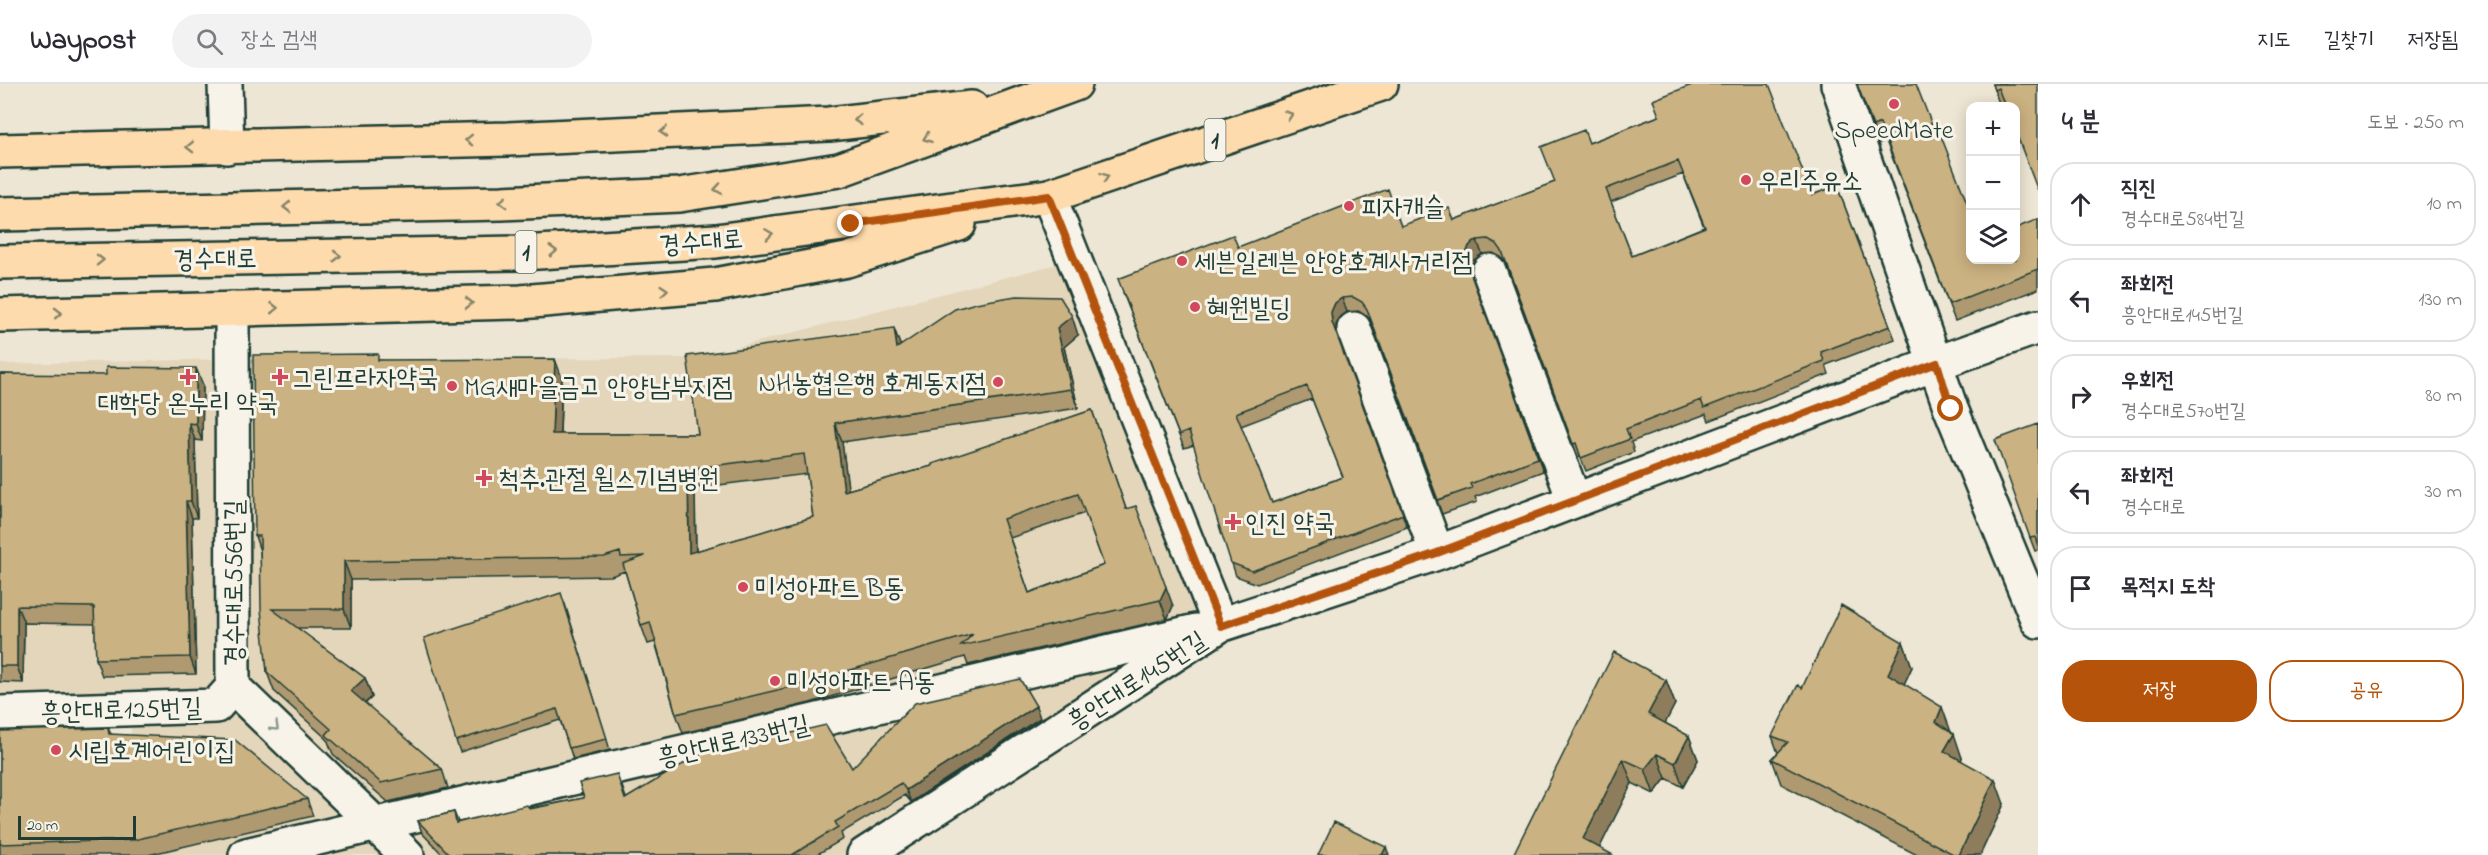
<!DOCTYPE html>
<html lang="ko">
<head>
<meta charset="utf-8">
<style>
  :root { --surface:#fff; --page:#f2f2f3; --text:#2b2b33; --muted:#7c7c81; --line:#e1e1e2; --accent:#b45309 }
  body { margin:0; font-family:"Indie Flower","Poor Story",sans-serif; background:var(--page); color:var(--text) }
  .controls { position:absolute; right:18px; top:18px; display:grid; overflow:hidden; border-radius:12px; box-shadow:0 3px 15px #0003 }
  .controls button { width:54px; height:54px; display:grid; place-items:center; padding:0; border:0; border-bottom:2px solid var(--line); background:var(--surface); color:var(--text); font:30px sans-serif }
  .scale { position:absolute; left:18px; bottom:15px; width:118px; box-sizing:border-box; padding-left:6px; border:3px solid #1f3d34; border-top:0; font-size:16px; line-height:21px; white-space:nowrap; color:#1f3d34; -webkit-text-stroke:4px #f7f3e8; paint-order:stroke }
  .stop { position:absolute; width:18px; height:18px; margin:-14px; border:4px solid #b45309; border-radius:50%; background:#fff }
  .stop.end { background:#b45309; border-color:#fff; box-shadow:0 2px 6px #0008 }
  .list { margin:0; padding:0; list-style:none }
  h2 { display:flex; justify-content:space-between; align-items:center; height:78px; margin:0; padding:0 24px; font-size:26px }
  h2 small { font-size:20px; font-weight:400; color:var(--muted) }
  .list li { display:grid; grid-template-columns:39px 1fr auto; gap:18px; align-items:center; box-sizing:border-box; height:84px; margin:0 12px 12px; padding:0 12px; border:2px solid var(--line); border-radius:24px }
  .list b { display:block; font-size:22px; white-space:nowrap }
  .list p { margin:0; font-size:20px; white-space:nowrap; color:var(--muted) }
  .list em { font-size:20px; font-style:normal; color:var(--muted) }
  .actions { display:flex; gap:12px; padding:18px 24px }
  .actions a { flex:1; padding:14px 0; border:2px solid var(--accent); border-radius:24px; text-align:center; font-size:21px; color:var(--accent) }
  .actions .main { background:var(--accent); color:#fff }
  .icon { flex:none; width:33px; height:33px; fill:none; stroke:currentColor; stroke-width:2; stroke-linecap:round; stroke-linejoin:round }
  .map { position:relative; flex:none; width:2038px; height:771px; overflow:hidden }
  header { display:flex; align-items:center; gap:36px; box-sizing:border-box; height:84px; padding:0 30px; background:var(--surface); border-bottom:2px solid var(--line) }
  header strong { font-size:28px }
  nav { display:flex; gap:33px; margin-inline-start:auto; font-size:21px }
  .search { width:420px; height:54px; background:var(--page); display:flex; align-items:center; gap:15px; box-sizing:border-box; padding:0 21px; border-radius:33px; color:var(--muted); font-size:22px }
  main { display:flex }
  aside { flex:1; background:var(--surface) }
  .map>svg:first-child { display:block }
  .built { fill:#e4d6bb }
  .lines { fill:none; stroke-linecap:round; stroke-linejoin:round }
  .minor-casing { stroke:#1f3d34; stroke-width:38 }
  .major-casing { stroke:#1f3d34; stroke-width:38 }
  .minor { stroke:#f7f3e8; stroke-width:33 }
  .major { stroke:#fedbac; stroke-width:33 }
  .wall { fill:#af9970; stroke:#1f3d34; stroke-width:1.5; fill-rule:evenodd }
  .shaded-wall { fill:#8e7d5b; stroke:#1f3d34; stroke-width:1.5 }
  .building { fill:#cbb282; stroke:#1f3d34; stroke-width:1.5; fill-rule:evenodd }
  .oneway { stroke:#83846a }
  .oneway2 { stroke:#8b988e }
  .route { stroke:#b45309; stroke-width:8 }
  .poi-dot { fill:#d1495b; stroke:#f7f3e8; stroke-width:2 }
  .labels { text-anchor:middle; stroke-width:6; stroke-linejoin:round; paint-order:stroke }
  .shield { fill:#f7f3e8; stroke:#60746a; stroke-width:1.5 }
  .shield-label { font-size:24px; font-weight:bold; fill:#1f3d34 }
  .poi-label { font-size:26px; fill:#1f3d34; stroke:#f7f3e8; text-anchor:start }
  .street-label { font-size:26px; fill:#1f3d34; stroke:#f7f3e8 }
</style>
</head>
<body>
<header>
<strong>Waypost</strong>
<div class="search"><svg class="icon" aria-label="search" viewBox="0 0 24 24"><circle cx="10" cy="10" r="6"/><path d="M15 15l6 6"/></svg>장소 검색</div>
<nav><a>지도</a><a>길찾기</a><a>저장됨</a></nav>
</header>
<main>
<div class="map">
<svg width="2038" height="771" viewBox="0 0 2038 771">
  <rect width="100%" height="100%" fill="#eee6d4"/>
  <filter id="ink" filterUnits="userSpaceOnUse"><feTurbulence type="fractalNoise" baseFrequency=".0167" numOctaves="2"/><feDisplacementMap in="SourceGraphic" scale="12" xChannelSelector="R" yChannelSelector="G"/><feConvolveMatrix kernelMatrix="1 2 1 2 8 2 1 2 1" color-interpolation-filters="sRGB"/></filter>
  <g filter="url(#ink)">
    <path class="built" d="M1076,175L1220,541L863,771H138L130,632L0,630V280L232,275L695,274Z"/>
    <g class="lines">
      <g class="minor-casing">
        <path id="minor" d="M225,0L227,63
          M1838,0L1951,325L2038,537
          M1049,112L1220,541
          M1489,187L1574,416
          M232,225L233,603L407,771
          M1354,245L1437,469
          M0,629L216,622L233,603
          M246,771L1196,547
          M864,771L1220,541L1437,469L1937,279L2038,243"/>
      </g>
      <g class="major-casing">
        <path id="major" d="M0,67L508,55L829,40L972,24
          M0,130L502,119L679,111L839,86L1075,0
          M0,178L522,169L716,157L1049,112L1381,0
          M0,231L521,218L715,201L847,176L959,140"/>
      </g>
      <use href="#minor" class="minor"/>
      <use href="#major" class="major"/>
    </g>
    <path class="wall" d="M1857,0L1971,176L2038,135V205L1955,237L1886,57L1879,59Z
      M1992,0H2038L2002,22H2000Z
      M1659,32L1812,111L1837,102L1895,255L1826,281L1829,290L1709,337L1706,330L1631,358L1634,368L1586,387L1580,372L1578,373L1507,180L1501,173L1493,169L1482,170L1474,176L1471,183V193L1543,387L1475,413L1477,418L1442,430L1372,238L1366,231L1358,227L1347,228L1340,233L1336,241V251L1407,443L1257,500L1236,492L1194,361L1184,364L1123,209L1238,163L1401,142L1454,136L1555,98L1589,59ZM1683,90L1704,143L1632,172L1611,118ZM1312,315L1343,393L1272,419L1241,342Z
      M1078,251L1064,263L1078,324L842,358L848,406L932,382L1092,326L1126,425L1173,522L1167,535L968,581L965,573L810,619L683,649L676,630L655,558L648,560L641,541L625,487L611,492L351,496V544H297L365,594L372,613L365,620L442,685L448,704L388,718L333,670L327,655L274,607L267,588L260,467L255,452L380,276L562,294L560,350H698L900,261ZM807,390L813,433L696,467L695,404ZM1085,429L1104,481L1029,509L1010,454Z
      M0,290L203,301L202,357L195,356L197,434H192L196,590L102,592L96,575L95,540L24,539L23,599L0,598Z
      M2038,340V466L2035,467L2030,454Z
      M565,520L610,666L573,675L560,636L460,668L456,657Z
      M1903,558L1912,583L1904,600L1951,648L1962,674L1961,676L2004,720L1980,771H1917L1781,700L1772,675L1778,669L1772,652L1802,604Z
      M1666,596L1675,620L1665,639L1689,652L1698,676L1683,703L1666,694L1654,710L1632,699L1599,764L1513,771Z
      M1040,634L911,718L905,711L841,749L843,755L816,771H443L422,749L418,737L454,728L458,738L584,714L622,702L626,714L852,684Z
      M108,644L111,650L307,715L313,732L148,771H0V647Z"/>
    <path class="shaded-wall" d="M1477,156L1482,170L1474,176L1471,183V194L1467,180L1466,170L1469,162Z
      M1342,214L1347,228L1340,233L1336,241V252L1332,238L1331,228L1335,219Z
      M1072,232L1078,251L1064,263L1078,324L1071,305L1057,244Z
      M894,244L901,263L897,264Z
      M555,275L562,294L559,369L552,350Z
      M196,284L203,301L202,357L196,340Z
      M189,339L195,356L197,434L191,417Z
      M835,339L842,358L851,426L844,407Z
      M688,385L695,404L696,488L689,469Z
      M186,417L192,434L196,590L190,573Z
      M344,477L351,496V544L344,525Z
      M1166,503L1173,522L1167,535L1160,516Z
      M17,522L24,539L23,599L17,582Z
      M1903,558L1912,583L1897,615L1888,590Z
      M365,594L372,613L357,626L351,607Z
      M1666,596L1675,620L1657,655L1648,630Z
      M1036,622L1040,634L911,718L906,706Z
      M1942,623L1951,648L1936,638Z
      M1954,650L1962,674L1953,691L1944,667Z
      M1689,652L1698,676L1683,703L1675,679Z
      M1657,670L1666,694L1654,710L1645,685Z
      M1623,675L1632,699L1596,771L1583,755Z
      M1995,695L2004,720L1980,771H1959Z
      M1386,763L1389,771H1382Z"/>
    <path class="building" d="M1694,0H1769L1812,111L1837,102L1890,242L1821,268L1824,277L1704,324L1701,316L1626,345L1630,355L1581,374L1576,359L1573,360L1502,167L1497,160L1488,155L1477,156L1469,162L1466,170L1467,180L1538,374L1470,400L1472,404L1438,416L1367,225L1362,218L1353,213L1342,214L1335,219L1331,228L1332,238L1403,430L1252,487L1231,479L1189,347L1179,351L1118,195L1233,151L1238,163L1388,105L1401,142L1449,124L1454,136L1555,98L1541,63L1584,46L1589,59L1659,32L1653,16ZM1678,77L1705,143L1632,172L1606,105ZM1307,302L1343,393L1272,419L1236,329Z
      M1857,0H1916L1937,54L1941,52L1971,129V176H2016V144L2038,135V185L1949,220L1880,39L1873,42Z
      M1992,0H2038V107L2016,49V22H2005L1998,4L1994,6Z
      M1016,212L1060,213L1072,232L1057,244L1071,305L835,339L844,407L932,382V380L1092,326L1126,425L1136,422L1166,503L1160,516L961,562L973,550L803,600L676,630L650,538L641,541L623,480L645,472L621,473L620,468L604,473L344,477V525H272L365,594L351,607L442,685L381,699L326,651L331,645L267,588L261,525L260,452H255L253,271L378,270V276L555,275L552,350H698L687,272L894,244L897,264L955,225L976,219ZM804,370L813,433L689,469L688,385ZM1078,410L1104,481L1029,509L1003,435Z
      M106,283L196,284V340L189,339L191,417H186L190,573L96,575L94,523L17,522V582H0V290L106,291Z
      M2038,340V462L2035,453L2030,454L1995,356Z
      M561,509L607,655L569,664L557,625L456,657L424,554Z
      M1841,521L1903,558L1888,590L1942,623L1936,638L1954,650L1944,667L1995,695L1959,771H1955L1772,675L1788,658L1772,652L1798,601L1802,604Z
      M1614,568L1666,596L1648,630L1689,652L1675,679L1657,670L1645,685L1623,675L1583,755L1613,771H1513Z
      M1020,595L1036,622L906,706L901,699L835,738L838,743L792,771H450L418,737L454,728L456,739L527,721L530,725L584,714L579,699L617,690L625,715L690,676L689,673L826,641L852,684L915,619Z
      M108,644L109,650L235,656L307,715L134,756L0,760V647Z
      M1334,738L1386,763L1382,771H1318Z"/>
    <defs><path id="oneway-chevron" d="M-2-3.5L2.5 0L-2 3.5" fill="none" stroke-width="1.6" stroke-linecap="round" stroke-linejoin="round" transform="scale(1.5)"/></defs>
    <g class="oneway">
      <use href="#oneway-chevron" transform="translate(1289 31) rotate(-19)"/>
      <use href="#oneway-chevron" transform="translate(858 36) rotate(174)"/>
      <use href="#oneway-chevron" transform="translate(664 48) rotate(177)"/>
      <use href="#oneway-chevron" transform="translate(927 54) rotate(160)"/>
      <use href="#oneway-chevron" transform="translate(469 56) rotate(179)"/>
      <use href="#oneway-chevron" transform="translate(190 63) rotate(179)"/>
      <use href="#oneway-chevron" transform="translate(1105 93) rotate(-19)"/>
      <use href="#oneway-chevron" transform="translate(718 105) rotate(171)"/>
      <use href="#oneway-chevron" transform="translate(503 118) rotate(178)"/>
      <use href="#oneway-chevron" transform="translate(287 123) rotate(179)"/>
      <use href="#oneway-chevron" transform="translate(769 150) rotate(-8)"/>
      <use href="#oneway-chevron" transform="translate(553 167) rotate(-3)"/>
      <use href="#oneway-chevron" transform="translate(337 172) rotate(-1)"/>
      <use href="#oneway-chevron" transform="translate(100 176) rotate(-1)"/>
      <use href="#oneway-chevron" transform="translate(664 206) rotate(-5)"/>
      <use href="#oneway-chevron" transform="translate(469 219) rotate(-1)"/>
      <use href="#oneway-chevron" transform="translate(274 224) rotate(-1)"/>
      <use href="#oneway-chevron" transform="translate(58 229) rotate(-1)"/>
    </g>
    <use class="oneway2" href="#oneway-chevron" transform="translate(275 643) rotate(44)"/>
  </g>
  <g class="lines" filter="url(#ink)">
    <path class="route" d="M851,140L1049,112L1221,542L1437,469L1937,279L1951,325"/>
  </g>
  <g class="poi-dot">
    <circle cx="1894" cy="20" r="6"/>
    <circle cx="1746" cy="96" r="6"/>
    <circle cx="1349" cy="122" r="6"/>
    <circle cx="1182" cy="177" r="6"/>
    <circle cx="1195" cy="223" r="6"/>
    <path d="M185 284h6v6h6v6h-6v6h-6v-6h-6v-6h6z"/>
    <path d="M277 284h6v6h6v6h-6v6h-6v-6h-6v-6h6z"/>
    <circle cx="998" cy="298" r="6"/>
    <circle cx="452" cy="302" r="6"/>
    <path d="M481 385h6v6h6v6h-6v6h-6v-6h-6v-6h6z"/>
    <path d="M1230 429h6v6h6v6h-6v6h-6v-6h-6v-6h6z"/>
    <circle cx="743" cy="503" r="6"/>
    <circle cx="775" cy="597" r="6"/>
    <circle cx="56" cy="666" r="6"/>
  </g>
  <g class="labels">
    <g class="shield">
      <rect x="1204.5" y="35" width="21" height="42" rx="4.5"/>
      <rect x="515.5" y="147" width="21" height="42" rx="4.5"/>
    </g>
    <g class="shield-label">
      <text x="1215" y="64">1</text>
      <text x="526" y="176">1</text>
    </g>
    <g class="poi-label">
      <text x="1894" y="54" text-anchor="middle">SpeedMate</text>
      <text x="1758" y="105">우리주유소</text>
      <text x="1361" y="131">피자캐슬</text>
      <text x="1194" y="186">세븐일레븐 안양호계사거리점</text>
      <text x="1207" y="232">혜원빌딩</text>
      <text x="292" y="302">그린프라자약국</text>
      <text x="986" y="307" text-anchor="end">NH농협은행 호계동지점</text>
      <text x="464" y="311">MG새마을금고 안양남부지점</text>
      <text x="188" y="327" text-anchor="middle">대학당 온누리 약국</text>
      <text x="498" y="403">척추.관절 윌스기념병원</text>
      <text x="1245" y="447">인진 약국</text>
      <text x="755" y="512">미성아파트 B동</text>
      <text x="787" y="606">미성아파트 A동</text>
      <text x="68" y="675">시립호계어린이집</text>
    </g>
    <g class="street-label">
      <text transform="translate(701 157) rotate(-5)" y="9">경수대로</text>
      <text transform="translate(215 174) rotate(-1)" y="9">경수대로</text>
      <text transform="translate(233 499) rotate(-90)" y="9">경수대로556번길</text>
      <text transform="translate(1136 596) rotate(-33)" y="9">흥안대로145번길</text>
      <text transform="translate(121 625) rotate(-2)" y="9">흥안대로125번길</text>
      <text transform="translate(733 656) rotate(-13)" y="9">흥안대로133번길</text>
    </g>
  </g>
</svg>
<div class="controls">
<button>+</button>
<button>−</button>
<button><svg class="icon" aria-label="layers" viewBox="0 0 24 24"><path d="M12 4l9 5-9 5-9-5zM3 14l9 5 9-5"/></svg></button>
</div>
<div class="scale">20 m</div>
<div class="stop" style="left:1951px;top:325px"></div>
<div class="stop end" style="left:851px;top:140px"></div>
</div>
<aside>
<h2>4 분<small>도보 · 250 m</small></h2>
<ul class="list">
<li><svg class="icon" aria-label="ahead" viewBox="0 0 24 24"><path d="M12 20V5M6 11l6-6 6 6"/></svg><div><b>직진</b><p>경수대로584번길</p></div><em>10 m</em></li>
<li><svg class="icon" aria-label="left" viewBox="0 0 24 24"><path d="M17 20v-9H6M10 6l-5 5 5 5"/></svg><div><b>좌회전</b><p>흥안대로145번길</p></div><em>130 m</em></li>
<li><svg class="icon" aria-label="right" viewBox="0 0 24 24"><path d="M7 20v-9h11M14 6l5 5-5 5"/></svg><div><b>우회전</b><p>경수대로570번길</p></div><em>80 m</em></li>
<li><svg class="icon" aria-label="left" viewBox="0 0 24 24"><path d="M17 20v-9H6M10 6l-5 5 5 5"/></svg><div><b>좌회전</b><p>경수대로</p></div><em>30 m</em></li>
<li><svg class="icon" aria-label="arrive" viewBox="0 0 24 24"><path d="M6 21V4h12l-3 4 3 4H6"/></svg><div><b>목적지 도착</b></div></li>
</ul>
<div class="actions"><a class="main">저장</a><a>공유</a></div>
</aside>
</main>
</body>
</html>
